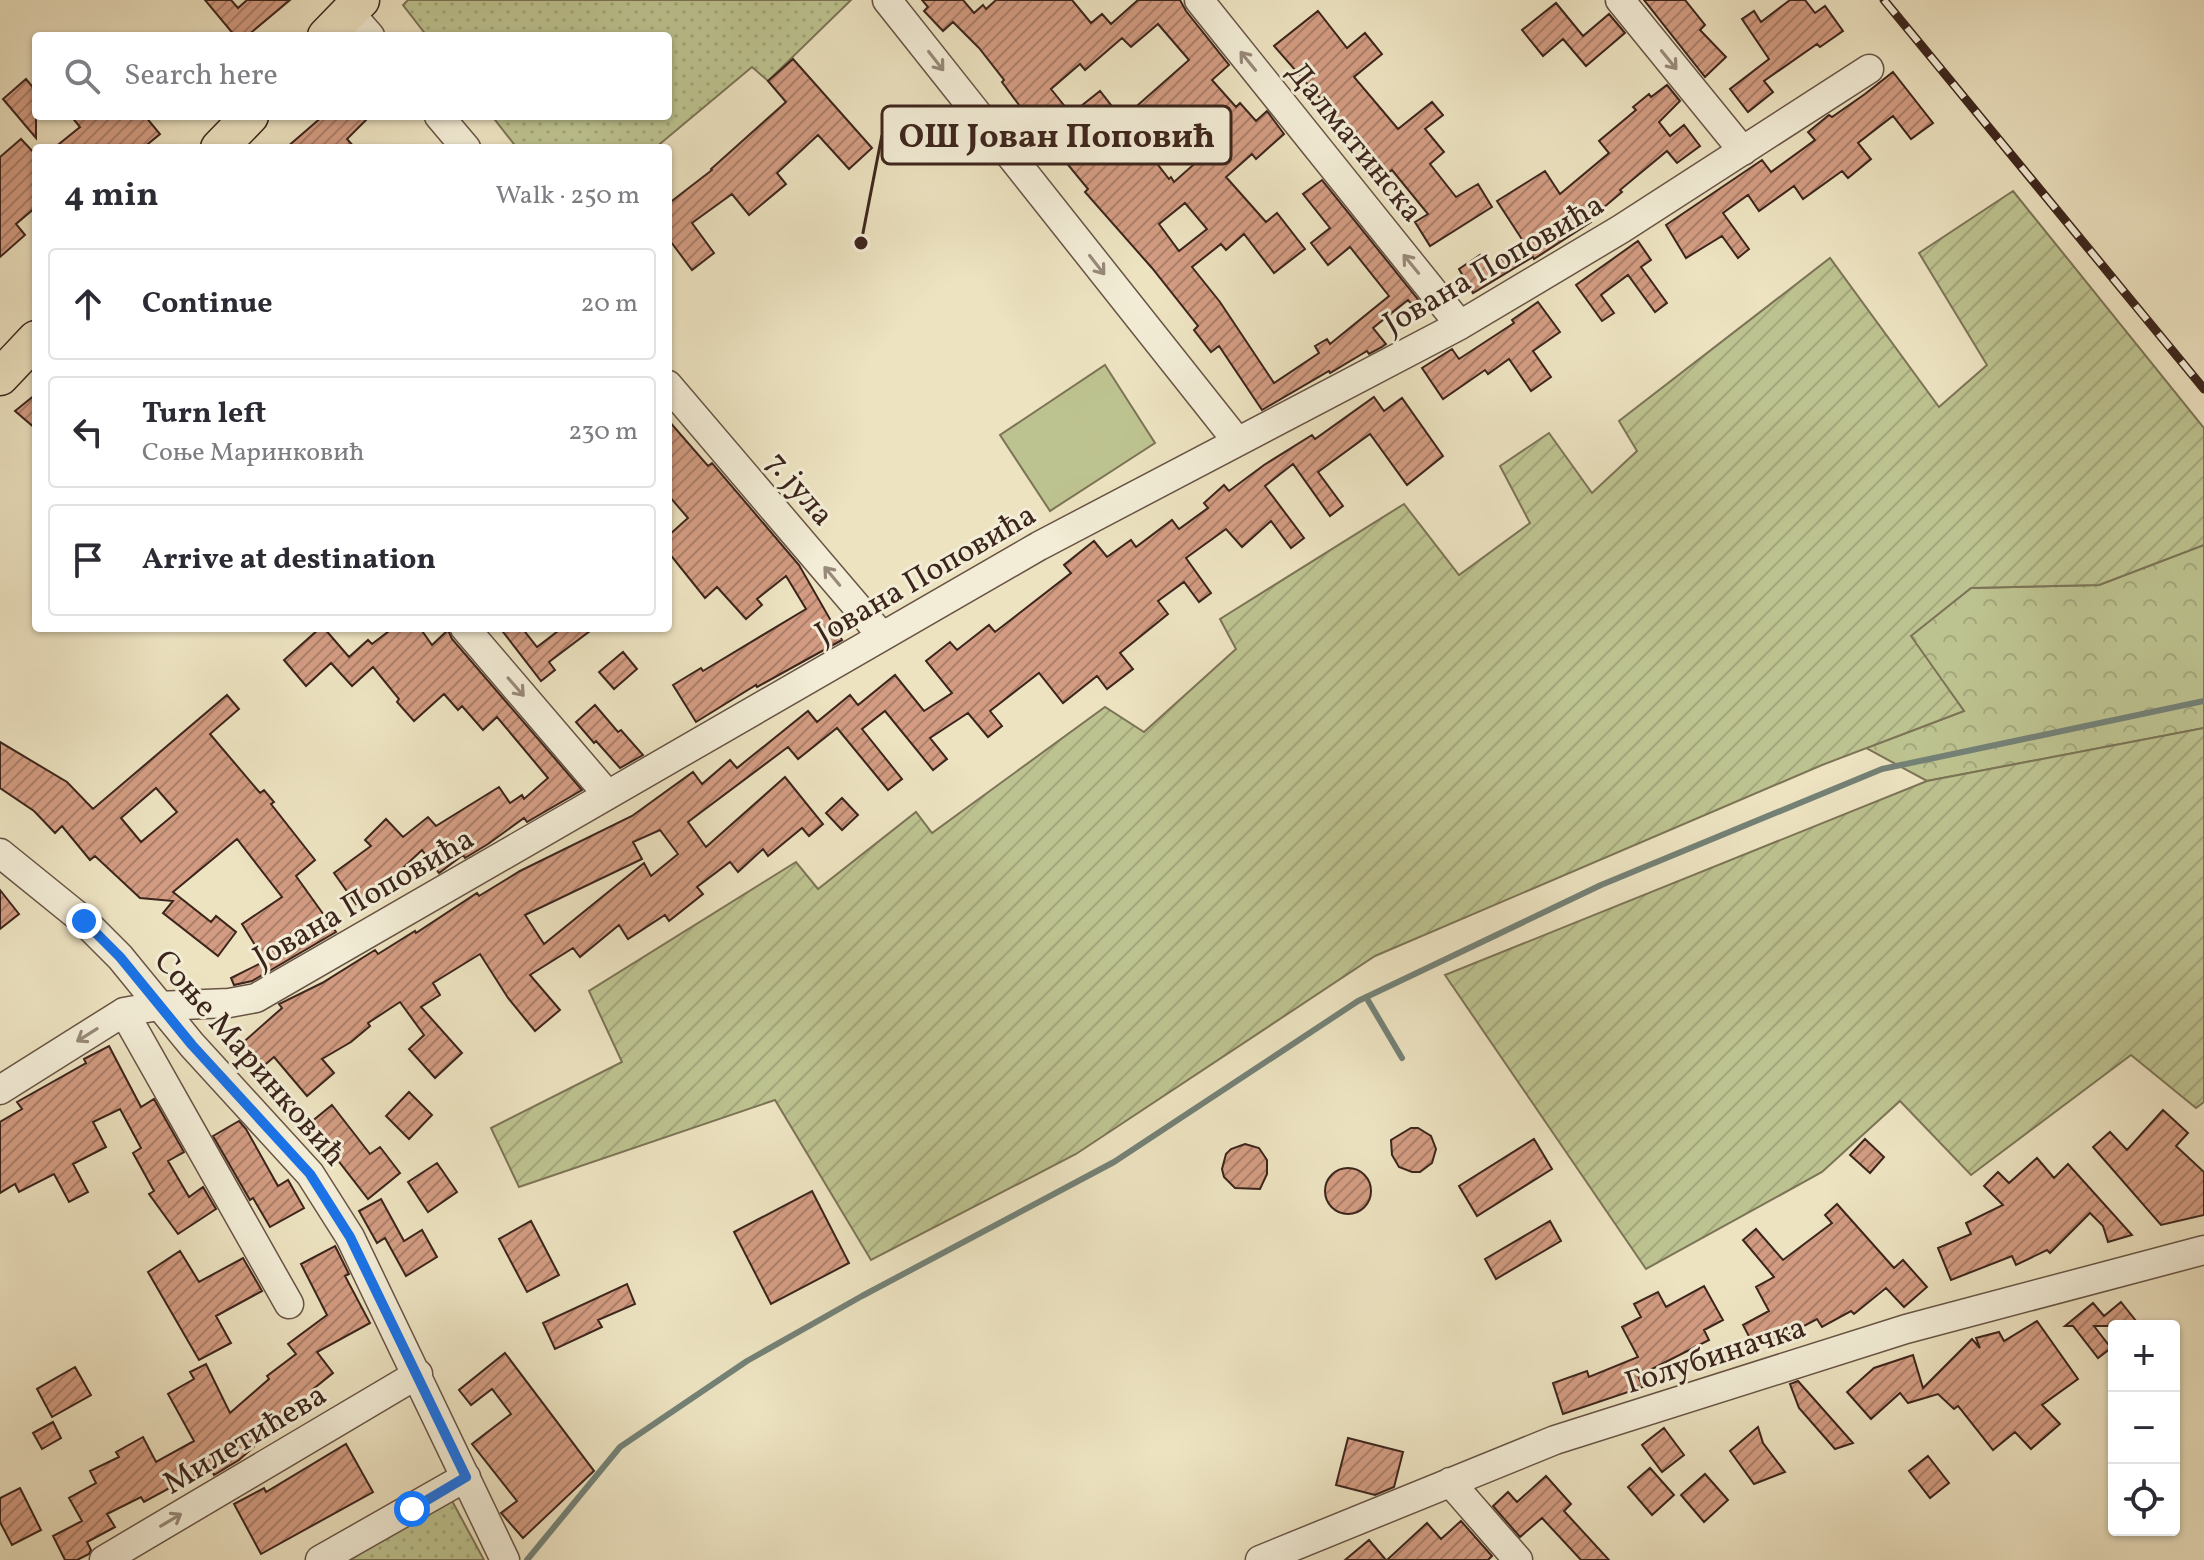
<!DOCTYPE html>
<html lang="en">
<head>
<meta charset="utf-8">
<style>
  :root { --surface:#fff; --page:#f7f7f7; --text:#2b2b33; --muted:#7c7c81; --line:#e1e1e2 }
  body { margin:0; font-family:Vollkorn,serif; background:var(--page); color:var(--text) }
  .controls { position:absolute; right:24px; bottom:24px; display:grid; overflow:hidden; border-radius:8px; box-shadow:0 2px 6px #0004 }
  .controls button { width:72px; height:72px; display:grid; place-items:center; padding:0; border:0; border-bottom:2px solid var(--line); background:var(--surface); color:var(--text); font:40px sans-serif }
  .stop { position:absolute; width:24px; height:24px; margin:-18px; border:6px solid #1a73e8; border-radius:50%; background:#fff }
  .stop.end { background:#1a73e8; border-color:#fff; box-shadow:0 2px 8px #0008 }
  .list { margin:0; padding:0; list-style:none }
  h2 { display:flex; justify-content:space-between; align-items:center; height:104px; margin:0; padding:0 32px; font-size:34px }
  h2 small { font-size:26px; font-weight:400; color:var(--muted) }
  .list li { display:grid; grid-template-columns:52px 1fr auto; gap:24px; align-items:center; box-sizing:border-box; height:112px; margin:0 16px 16px; padding:0 16px; border:2px solid var(--line); border-radius:8px }
  .list b { display:block; font-size:30px; white-space:nowrap }
  .list p { margin:0; font-size:26px; white-space:nowrap; color:var(--muted) }
  .list em { font-size:26px; font-style:normal; color:var(--muted) }
  .icon { flex:none; width:44px; height:44px; fill:none; stroke:currentColor; stroke-width:2; stroke-linecap:round; stroke-linejoin:round }
  .map { position:relative; flex:none; width:2204px; height:1560px; overflow:hidden }
  .search { position:absolute; background:var(--surface); box-shadow:0 2px 6px #0004; left:32px; top:32px; width:640px; height:88px; display:flex; align-items:center; gap:20px; box-sizing:border-box; padding:0 28px; border-radius:8px; color:var(--muted); font-size:30px }
  .panel { position:absolute; background:var(--surface); box-shadow:0 2px 6px #0004; left:32px; top:144px; width:640px; height:488px; border-radius:8px }
  .map>svg:first-child { display:block }
  .grass { fill:url(#grass-dots); stroke:#7c7456; stroke-width:2 }
  .forest { fill:url(#forest-crowns); stroke:#7c7456; stroke-width:2 }
  .garden { fill:url(#garden-furrows); stroke:#7c7456; stroke-width:2 }
  .pitch { fill:#bdc390; stroke:#7c7456; stroke-width:2 }
  .lines { fill:none; stroke-linecap:round; stroke-linejoin:round }
  .stream { stroke:#748176; stroke-width:6 }
  .building { fill:url(#building-hatch); stroke:#3c251c; stroke-width:2; fill-rule:evenodd }
  .minor-casing { stroke:#685445; stroke-width:31 }
  .major-casing { stroke:#3c251c; stroke-width:39 }
  .minor { stroke:#f3edd7; stroke-width:28 }
  .major { stroke:#ede3c1; stroke-width:36 }
  .rail-casing { stroke:#3c251c; stroke-width:9 }
  .rail { stroke:#f3edd7; stroke-width:6; stroke-dasharray:18; stroke-linecap:butt }
  .oneway { stroke:#98897a }
  .route { stroke:#1a73e8; stroke-width:10 }
  .labels { text-anchor:middle; stroke-width:6; stroke-linejoin:round; paint-order:stroke }
  .street-label { font-size:32px; fill:#3c251c; stroke:#f3edd7 }
  .leader { fill:none; stroke:#3c251c; stroke-width:3 }
  .callout-dot { fill:#3c251c; stroke:#f3edd7; stroke-width:3 }
  .callout { fill:#f3edd7; stroke:#3c251c; stroke-width:3 }
  .callout-label { font-size:34px; text-anchor:middle; font-weight:bold; fill:#3c251c }
</style>
</head>
<body>
<div class="map">
<svg width="2204" height="1560" viewBox="0 0 2204 1560">
  <defs>
    <pattern id="grass-dots" width="8" height="8" patternUnits="userSpaceOnUse" patternTransform="scale(2)"><rect width="8" height="8" fill="#bdc390"/><path d="M2 2h.1M6 6h.1" fill="none" stroke="#a3a77c" stroke-width="1.8" stroke-linecap="round"/></pattern>
    <pattern id="forest-crowns" width="20" height="18" patternUnits="userSpaceOnUse" patternTransform="scale(2)"><rect width="20" height="18" fill="#bdc390"/><path d="M2 6a3 3 0 1 1 6 0M12 15a3 3 0 1 1 6 0" fill="none" stroke="#a3a77c"/></pattern>
    <pattern id="garden-furrows" width="10" height="10" patternUnits="userSpaceOnUse" patternTransform="scale(2)"><rect width="10" height="10" fill="#bdc390"/><path d="M-1 1l2-2M0 10L10 0M9 11l2-2" fill="none" stroke="#a3a77c"/></pattern>
    <pattern id="building-hatch" width="6" height="6" patternUnits="userSpaceOnUse" patternTransform="scale(2)"><rect width="6" height="6" fill="#d39c82"/><path d="M-1 1l2-2M0 6l6-6M5 7l2-2" fill="none" stroke="#ac7f6a"/></pattern>
  </defs>
  <rect width="100%" height="100%" fill="#ede3c1"/>
  <filter id="stains"><feTurbulence type="fractalNoise" baseFrequency=".0025" numOctaves="4"/><feColorMatrix values="0 0 0 0 .2 0 0 0 0 .09 0 0 0 0 .02 0 0 0 .5 -.17"/></filter>
  <radialGradient id="worn" r=".72"><stop offset=".6" stop-color="#630" stop-opacity="0"/><stop offset="1" stop-color="#630" stop-opacity=".3"/></radialGradient>
  <path class="grass" d="M408,0H851L768,81L752,67L655,148H517L492,116H668V36H427L403,5Z
    M451,1499L484,1560H343Z"/>
  <path class="forest" d="M2204,545V728L1927,781L1866,748L1964,711L1910,636L1971,588L2099,585Z"/>
  <path class="garden" d="M2013,191L2204,428V545L2099,585L1971,588L1911,636L1964,711L1822,765L1375,956L1076,1154L871,1260L775,1100L519,1187L491,1128L622,1062L589,991L796,862L818,889L916,812L932,833L1105,707L1144,732L1236,649L1220,619L1404,504L1459,575L1530,523L1500,466L1549,433L1592,493L1637,451L1619,421L1830,258L1939,407L1987,365L1919,253Z
    M2204,728V1102L2196,1108L2131,1055L1971,1175L1900,1101L1822,1172L1646,1269L1445,975L1927,781Z"/>
  <path class="pitch" d="M1105,365L1155,443L1050,511L1000,435Z"/>
  <g class="lines">
    <path class="stream" d="M1366,997L1402,1058
      M527,1560L620,1447L747,1361L862,1296L1114,1162L1358,1001L1601,885L1882,769L2204,701"/>
  </g>
  <path class="building" d="M205,0H231L238,8L247,0H290L247,36H235Z
    M922,0H963L974,13L983,5L986,9L996,0H1072L1091,23L1102,14L1111,24L1138,0H1180L1186,11L1229,65L1212,80L1236,107L1240,103L1256,121L1267,111L1284,134L1256,159L1252,154L1226,177L1266,222L1277,213L1305,249L1274,273L1244,234L1226,250L1221,244L1192,267L1220,302L1274,383L1319,353L1315,346L1327,339L1330,344L1389,296L1350,247L1328,265L1311,243L1330,228L1303,194L1322,180L1421,303L1415,308L1408,300L1373,328L1386,344L1382,347L1369,354L1367,351L1330,373L1329,371L1262,410L1219,346L1211,352L1194,330L1198,326L1152,268L1085,192L1088,189L1022,109L1002,82L1004,80L979,48L953,22L943,31L924,11L928,7ZM1158,24L1189,60L1122,119L1100,91L1071,114L1051,89L1080,64L1085,70L1122,38L1131,47ZM1164,109L1178,125L1182,121L1209,151L1174,182L1171,177L1169,179L1135,135ZM1185,203L1207,229L1179,251L1159,224Z
    M1644,0H1685L1705,25L1700,30L1726,57L1705,77Z
    M1790,0H1805L1815,13L1825,6L1843,31L1820,47L1817,44L1764,81L1773,92L1748,112L1730,89L1769,59L1742,19L1754,11L1761,22Z
    M1556,3L1583,36L1609,14L1625,33L1586,66L1563,39L1543,56L1522,30Z
    M1318,11L1347,48L1365,33L1382,54L1354,77L1398,129L1432,102L1443,115L1425,129L1444,152L1430,164L1456,197L1478,184L1492,207L1430,246L1415,222L1428,214L1392,170L1379,180L1362,158L1368,153L1274,46Z
    M793,59L872,148L849,169L818,135L777,173L786,184L749,215L732,194L692,223L714,253L692,270L668,238V204L712,170L711,169L786,102L768,81Z
    M1893,72L1933,123L1911,139L1893,116L1858,143L1871,159L1848,178L1842,171L1803,199L1794,186L1759,211L1748,195L1723,213L1749,249L1738,258L1722,236L1686,258L1666,225L1762,160L1771,172L1815,140L1808,132L1829,115L1832,117L1865,94Z
    M26,79L36,91V138L3,99Z
    M1667,85L1680,101L1659,122L1670,136L1684,125L1700,146L1677,163L1667,151L1620,190L1622,192L1590,219L1591,222L1534,259L1533,257L1473,293L1459,269L1480,255L1488,267L1525,244L1497,201L1545,171L1560,194L1609,153L1599,141L1636,110L1633,107L1649,94L1651,97Z
    M71,116H145L160,134L143,148H54L80,127Z
    M323,116H370L347,139L355,148H286Z
    M21,139L36,155V207L16,224L25,235L0,257V157Z
    M1638,241L1651,260L1641,267L1667,303L1655,312L1628,275L1601,295L1614,313L1602,321L1576,285Z
    M1538,302L1560,332L1533,351L1551,377L1531,391L1509,359L1488,374L1485,370L1443,399L1422,368L1452,349L1459,359L1514,323L1512,320Z
    M36,394V429L15,411Z
    M1374,397L1384,411L1402,398L1443,456L1407,485L1370,434L1318,472L1343,506L1330,516L1293,464L1265,486L1304,538L1291,548L1271,521L1242,547L1226,529L1186,558L1211,593L1199,602L1184,582L1158,601L1168,614L1120,653L1133,669L1107,689L1097,676L1063,703L1039,673L990,711L1002,726L988,737L968,713L930,738L947,759L933,770L885,711L862,729L902,779L888,790L837,728L798,759L788,747L688,822L706,847L785,777L823,824L809,836L802,828L768,856L763,849L738,872L730,862L697,887L703,894L669,921L665,915L628,939L619,925L580,957L573,948L530,975L560,1010L535,1031L508,998L480,954L433,983L440,995L421,1007L462,1053L435,1078L409,1049L424,1035L400,1002L368,1023L370,1026L351,1042L322,1059L334,1073L307,1096L274,1057L260,1069L239,1046L282,1008L279,1004L322,983L375,950L378,954L415,931L416,933L477,893L479,896L520,871L632,816L693,772L702,784L730,760L737,768L808,711L817,722L850,695L858,705L895,675L924,711L952,693L926,661L950,642L957,650L989,625L995,632L1071,573L1064,565L1094,541L1107,557L1131,540L1136,547L1172,520L1179,529L1208,508L1204,503L1224,485L1229,491L1264,465L1312,435L1315,439ZM660,830L678,854L651,876L644,863L544,944L525,915L642,859L633,842Z
    M668,420L708,466L712,463L799,565L842,640L757,687L756,685L696,722L673,685L701,668L703,671L806,609L786,576L757,599L762,605L746,619L717,587L705,598L668,552V536L688,518L668,495Z
    M320,628H324L349,657L368,640L372,644L393,628H420L432,645L448,630L452,639L582,790L527,822L524,818L488,844L465,858L463,855L439,873L422,850L390,880L356,904L334,873L371,846L365,840L386,819L403,837L428,817L436,826L499,787L510,803L522,795L524,799L548,778L497,717L483,730L462,706L458,710L444,694L414,721L397,702L399,699L373,667L352,686L331,663L306,686L284,660Z
    M500,628H522L537,647L562,628H594L549,662L555,670L541,681Z
    M623,652L637,669L614,689L599,672Z
    M227,695L239,709L210,734L260,793L264,790L274,802L271,804L315,860L296,876L336,932L252,981L234,985L231,978L265,961L242,924L282,897L237,839L173,892L211,922L216,916L236,932L218,956L163,913L173,901L140,898L95,856L90,860L62,826L55,833L34,811L0,788V742L67,782L93,809ZM156,788L177,812L141,842L121,818Z
    M595,705L618,732L621,730L643,755L620,768L596,741L594,743L576,722Z
    M842,798L858,815L842,830L826,813Z
    M0,890L19,914L0,929Z
    M109,1046L141,1107L154,1099L184,1152L168,1161L189,1197L203,1187L216,1209L178,1234L149,1194L154,1191L133,1153L141,1148L120,1109L93,1122L106,1147L73,1164L88,1192L69,1202L54,1174L19,1192L15,1184L0,1193V1122L22,1109L17,1102L86,1063L84,1059Z
    M409,1092L432,1115L409,1139L386,1116Z
    M332,1105L370,1154L380,1147L400,1173L368,1199L333,1154L328,1158L305,1127Z
    M2163,1110L2188,1133L2176,1146L2204,1172V1215L2161,1225L2093,1147L2110,1132L2127,1150Z
    M239,1121L246,1129L278,1186L288,1180L304,1208L270,1227L253,1198L250,1200L213,1136Z
    M1411,1128H1418L1431,1136L1436,1149L1432,1163L1420,1172H1412L1399,1167L1392,1155L1391,1140Z
    M1534,1139L1552,1169L1477,1216L1459,1186Z
    M1865,1139L1884,1157L1870,1173L1850,1155Z
    M1245,1144L1259,1148L1267,1160V1174L1260,1189L1235,1188L1224,1177L1222,1169L1226,1154L1231,1149Z
    M2037,1158L2054,1178L2068,1164L2132,1235L2108,1242L2103,1226L2090,1213L2050,1253L2047,1250L2016,1265L2012,1256L1951,1280L1938,1248L1971,1234L1966,1223L2003,1205L1984,1186L1998,1172L2009,1183Z
    M437,1163L457,1192L428,1212L408,1182Z
    M1325 1191a23 23 0 1 1 46 0a23 23 0 1 1-46 0Z
    M812,1191L849,1263L771,1304L734,1232Z
    M381,1199L404,1241L422,1230L437,1257L406,1276L385,1238L377,1243L359,1211Z
    M1837,1204L1894,1268L1903,1260L1927,1287L1904,1307L1886,1288L1854,1314L1851,1311L1822,1327L1817,1319L1783,1337L1781,1334L1755,1348L1743,1325L1769,1311L1756,1287L1774,1277L1743,1240L1756,1229L1783,1260L1832,1223L1825,1215Z
    M531,1221L559,1275L527,1292L499,1239Z
    M1550,1221L1561,1241L1496,1279L1485,1259Z
    M335,1246L349,1274L345,1276L370,1323L317,1352L333,1373L312,1390L318,1397L296,1414L294,1411L239,1460L214,1475L210,1466L144,1502L141,1497L107,1514L115,1527L87,1542L91,1550L89,1554L77,1560H65L53,1536L82,1521L69,1498L96,1483L90,1471L119,1457L116,1452L143,1437L156,1462L194,1441L168,1394L194,1379L190,1372L206,1364L230,1413L269,1379L267,1376L296,1354L288,1344L327,1315L301,1264Z
    M180,1251L199,1282L243,1258L262,1291L216,1316L231,1343L199,1360L148,1272Z
    M627,1284L635,1304L598,1320L602,1327L555,1349L543,1323Z
    M1704,1286L1723,1320L1704,1330L1709,1340L1638,1376L1643,1387L1563,1414L1553,1383L1587,1371L1589,1377L1638,1357L1622,1327L1641,1317L1634,1304L1658,1292L1666,1307Z
    M2121,1302L2140,1326H2094L2111,1348L2098,1358L2073,1326H2065L2093,1303L2104,1316Z
    M2037,1321L2078,1379L2042,1405L2060,1424L2031,1449L2015,1432L1993,1450L1958,1406L1954,1409L1938,1394L1908,1403L1900,1393L1871,1419L1847,1392L1874,1368L1913,1355L1923,1388L1972,1339L1980,1348L1976,1338L1999,1332L2004,1341Z
    M505,1353L594,1471L523,1538L501,1513L517,1501L472,1444L511,1414L492,1389L471,1405L459,1390Z
    M75,1367L91,1395L52,1417L37,1389Z
    M1798,1381L1853,1443L1835,1449L1799,1408L1790,1384Z
    M53,1422L61,1438L42,1449L33,1433Z
    M1758,1427L1763,1443L1785,1472L1754,1484L1730,1451Z
    M1664,1428L1684,1455L1662,1472L1642,1445Z
    M1348,1438L1403,1452L1394,1487L1375,1495L1336,1485Z
    M346,1444L373,1492L261,1554L234,1504L264,1488L266,1492Z
    M1928,1456L1949,1483L1930,1498L1909,1471Z
    M1650,1468L1674,1495L1652,1515L1628,1487Z
    M1705,1474L1728,1500L1704,1522L1681,1495Z
    M1546,1476L1571,1504L1564,1511L1609,1560H1581L1542,1518L1520,1537L1493,1506L1508,1492L1517,1502Z
    M20,1488L41,1530L12,1545L0,1522V1498Z
    M1461,1521L1492,1556L1488,1560H1387L1427,1523L1441,1539Z
    M1369,1540L1386,1560H1345Z"/>
  <g class="lines">
    <g class="minor-casing">
      <path id="minor" d="M887,0L1237,441
        M1199,0L1460,325
        M1620,0L1743,151
        M349,12L370,36
        M439,116L466,148
        M668,385L882,636
        M465,628L607,794
        M0,853L84,921L120,957L192,1045L310,1174L350,1237L505,1560
        M124,1012L289,1304
        M0,1090L124,1012L158,1006L229,1003L256,998L1039,546L1460,325L1621,229L1869,69
        M1450,1482L1518,1560
        M104,1560L418,1374
        M320,1560L466,1477
        M1260,1560L1555,1440L1906,1329L2204,1250"/>
    </g>
    <g class="major-casing">
      <path id="major" d="M326,36L361,0
        M219,148L250,116
        M0,377L36,339"/>
    </g>
    <use href="#minor" class="minor"/>
    <use href="#major" class="major"/>
    <g class="rail-casing">
      <path id="rail" d="M1884,0L2204,389"/>
    </g>
    <use href="#rail" class="rail"/>
  </g>
  <defs><path id="oneway-shaft" d="M-6 0H5M1.5-3L5.5 0L1.5 3" fill="none" stroke-width="1.6" stroke-linecap="round" stroke-linejoin="round" transform="scale(2)"/></defs>
  <g class="oneway">
    <use href="#oneway-shaft" transform="translate(1669 60) rotate(51)"/>
    <use href="#oneway-shaft" transform="translate(936 61) rotate(52)"/>
    <use href="#oneway-shaft" transform="translate(1248 61) rotate(-129)"/>
    <use href="#oneway-shaft" transform="translate(1411 264) rotate(-129)"/>
    <use href="#oneway-shaft" transform="translate(1097 265) rotate(52)"/>
    <use href="#oneway-shaft" transform="translate(832 576) rotate(-130)"/>
    <use href="#oneway-shaft" transform="translate(516 687) rotate(49)"/>
    <use href="#oneway-shaft" transform="translate(87 1035) rotate(148)"/>
    <use href="#oneway-shaft" transform="translate(171 1520) rotate(-31)"/>
  </g>
  <g class="lines">
    <path class="route" d="M84,921L120,957L192,1045L310,1174L350,1237L466,1477L412,1509"/>
  </g>
  <g class="labels">
    <g class="street-label">
      <text transform="translate(1356 141) rotate(51)" y="11">Далматинска</text>
      <text transform="translate(1493 263) rotate(-30)" y="11">Јована Поповића</text>
      <text transform="translate(801 488) rotate(50)" y="11">7. јула</text>
      <text transform="translate(925 573) rotate(-30)" y="11">Јована Поповића</text>
      <text transform="translate(363 897) rotate(-30)" y="11">Јована Поповића</text>
      <text transform="translate(251 1057) rotate(49)" y="11">Соње Маринковић</text>
      <text transform="translate(1715 1354) rotate(-18)" y="11">Голубиначка</text>
      <text transform="translate(244 1438) rotate(-31)" y="11">Милетићева</text>
    </g>
  </g>
  <path class="leader" d="M861 243L882 135"/>
  <circle class="callout-dot" cx="861" cy="243" r="8"/>
  <rect class="callout" x="882" y="106" width="349" height="58" rx="8"/>
  <g class="callout-label">
    <text x="1057" y="147">ОШ Јован Поповић</text>
  </g>
  <rect width="100%" height="100%" filter="url(#stains)"/>
  <rect width="100%" height="100%" fill="url(#worn)"/>
</svg>
<div class="controls">
<button>+</button>
<button>−</button>
<button><svg class="icon" aria-label="locate" viewBox="0 0 24 24"><circle cx="12" cy="12" r="6"/><path d="M12 2v4M12 18v4M2 12h4M18 12h4"/></svg></button>
</div>
<div class="stop" style="left:412px;top:1509px"></div>
<div class="stop end" style="left:84px;top:921px"></div>
<div class="search"><svg class="icon" aria-label="search" viewBox="0 0 24 24"><circle cx="10" cy="10" r="6"/><path d="M15 15l6 6"/></svg>Search here</div>
<section class="panel">
<h2>4 min<small>Walk · 250 m</small></h2>
<ul class="list">
<li><svg class="icon" aria-label="ahead" viewBox="0 0 24 24"><path d="M12 20V5M6 11l6-6 6 6"/></svg><div><b>Continue</b></div><em>20 m</em></li>
<li><svg class="icon" aria-label="left" viewBox="0 0 24 24"><path d="M17 20v-9H6M10 6l-5 5 5 5"/></svg><div><b>Turn left</b><p>Соње Маринковић</p></div><em>230 m</em></li>
<li><svg class="icon" aria-label="arrive" viewBox="0 0 24 24"><path d="M6 21V4h12l-3 4 3 4H6"/></svg><div><b>Arrive at destination</b></div></li>
</ul>
</section>
</div>
</body>
</html>
